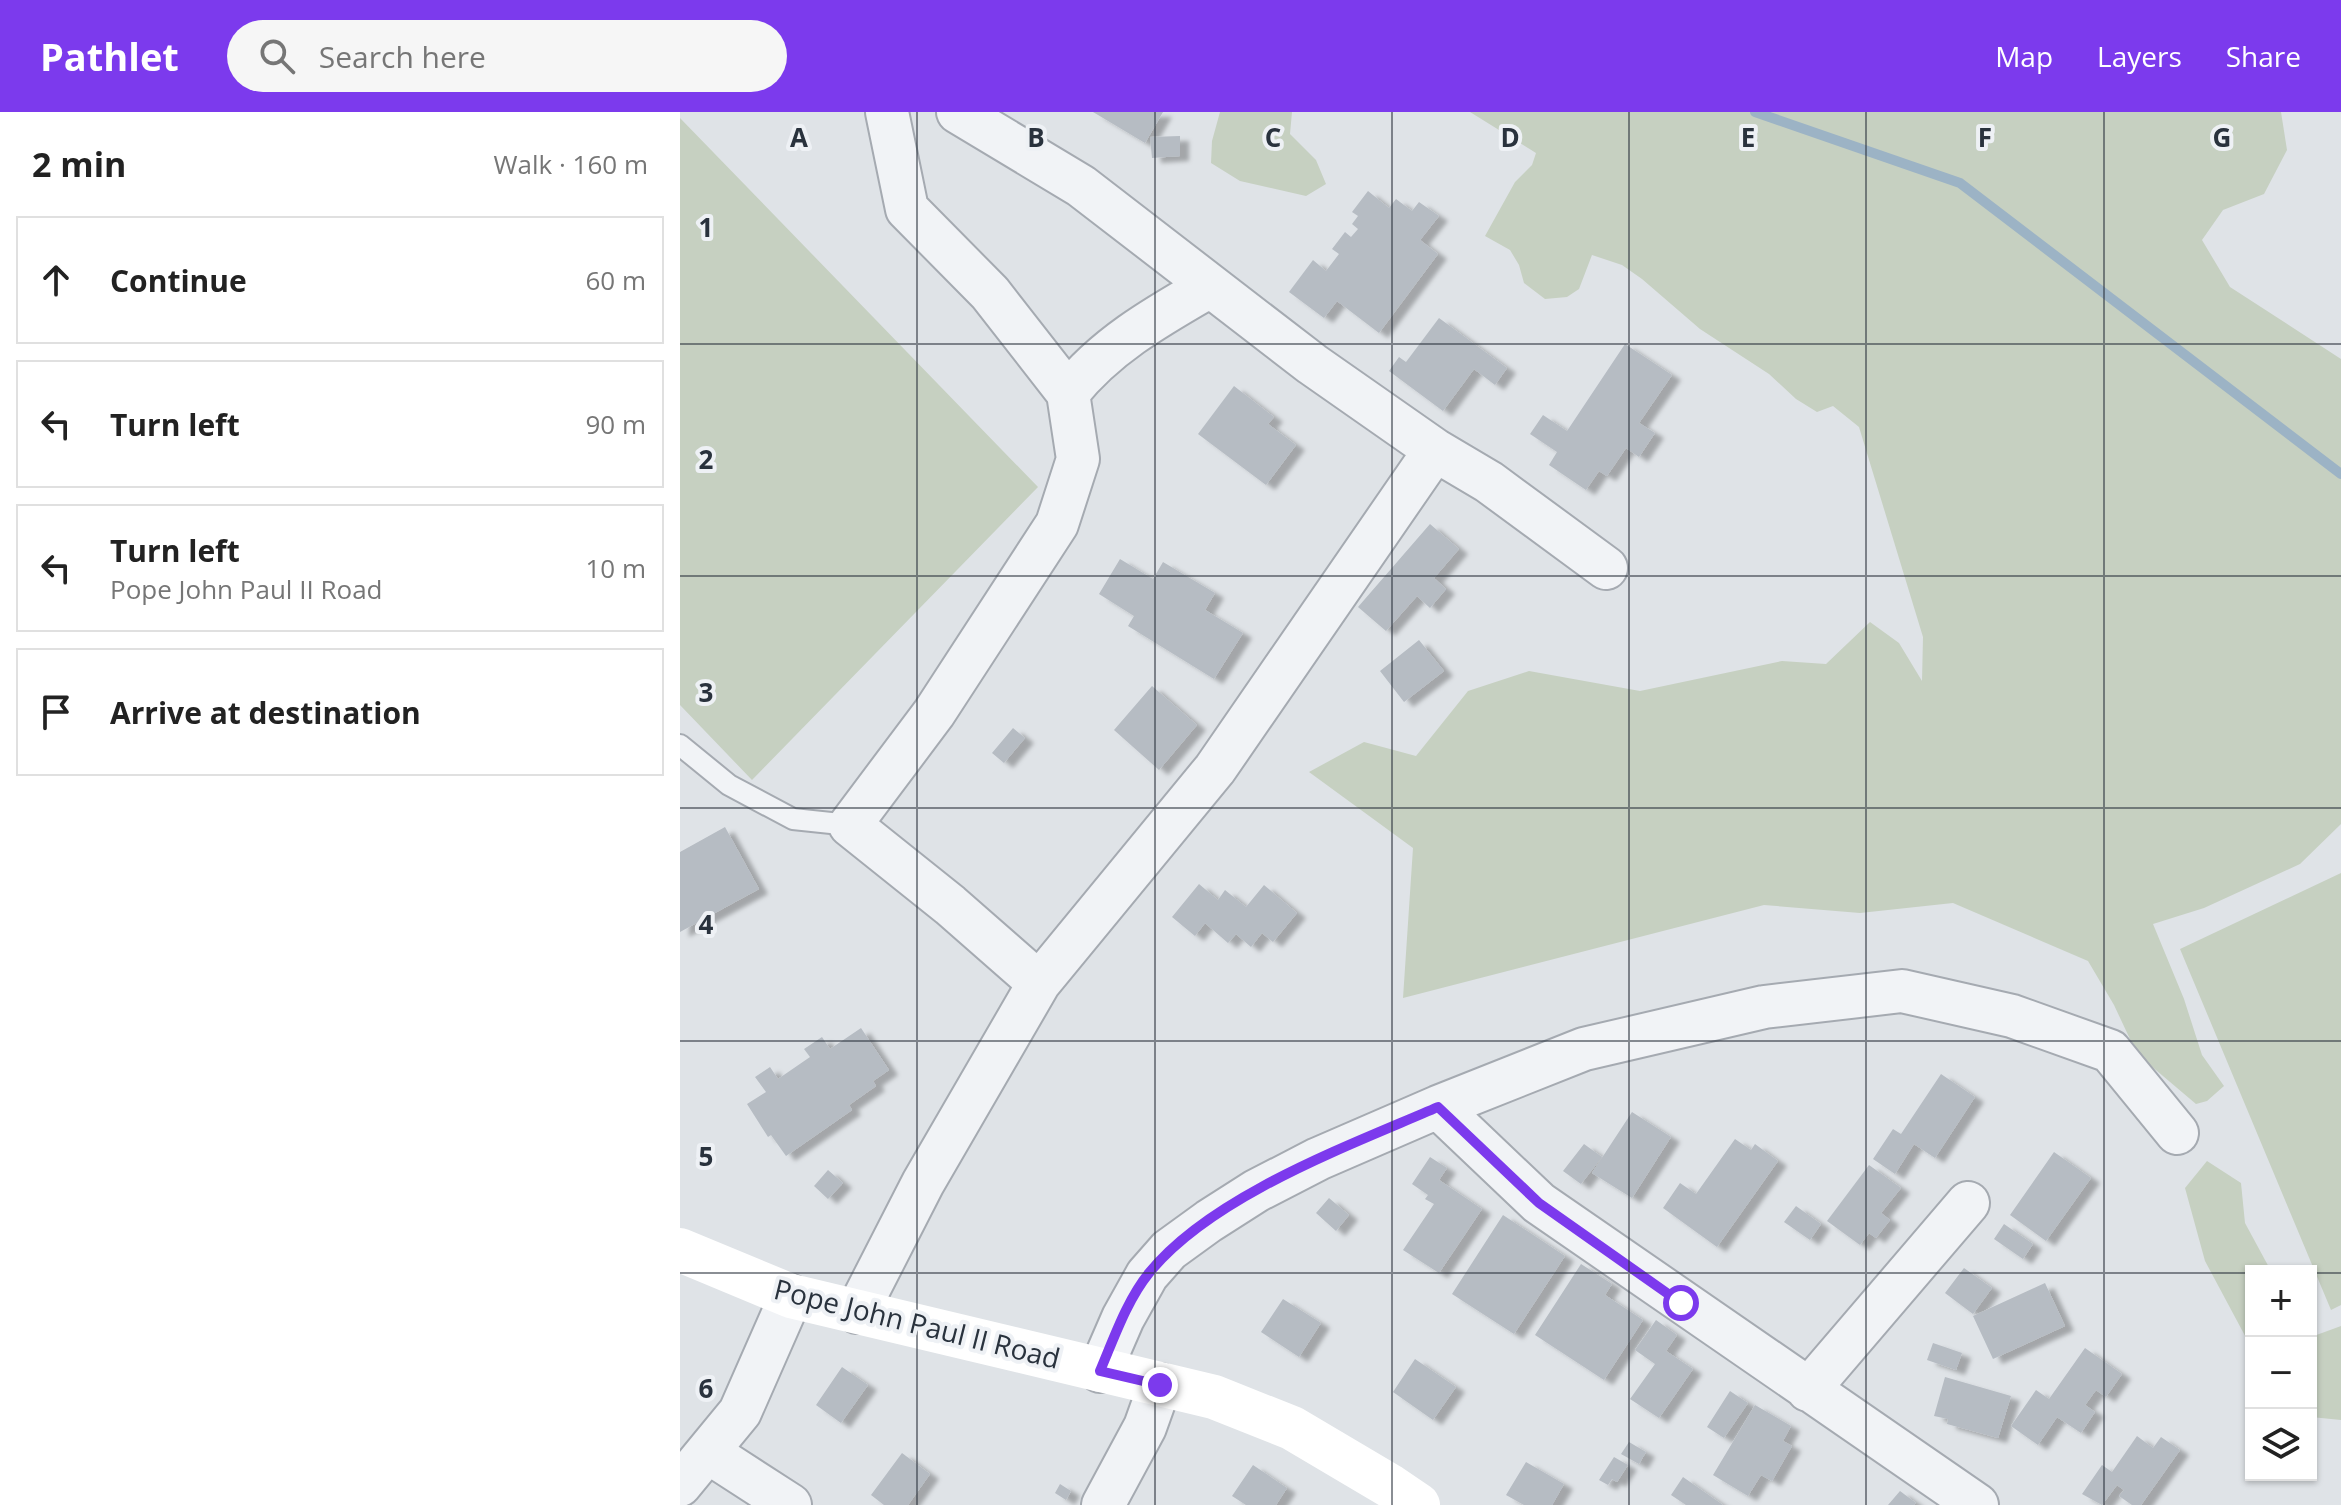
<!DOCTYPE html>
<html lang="en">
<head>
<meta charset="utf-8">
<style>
  :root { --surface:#fff; --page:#f6f6f6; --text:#222; --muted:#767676; --line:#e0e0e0; --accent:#7c3aed }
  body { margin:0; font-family:"Open Sans",sans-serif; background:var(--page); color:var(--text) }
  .controls { position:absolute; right:24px; bottom:24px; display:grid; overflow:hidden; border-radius:0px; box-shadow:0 2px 6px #0004 }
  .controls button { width:72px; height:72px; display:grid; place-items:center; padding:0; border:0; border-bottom:2px solid var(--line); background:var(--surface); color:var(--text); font:40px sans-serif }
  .stop { position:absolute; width:24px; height:24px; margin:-18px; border:6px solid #7c3aed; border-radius:50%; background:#fff }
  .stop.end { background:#7c3aed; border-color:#fff; box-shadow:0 2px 8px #0008 }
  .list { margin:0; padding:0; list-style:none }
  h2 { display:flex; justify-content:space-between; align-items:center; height:104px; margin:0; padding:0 32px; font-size:34px }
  h2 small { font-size:26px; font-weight:400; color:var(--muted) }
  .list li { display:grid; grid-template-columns:52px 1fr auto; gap:24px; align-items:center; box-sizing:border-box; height:128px; margin:0 16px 16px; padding:0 16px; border:2px solid var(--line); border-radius:0px }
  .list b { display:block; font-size:30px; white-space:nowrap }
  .list p { margin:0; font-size:26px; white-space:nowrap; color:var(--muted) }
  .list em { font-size:26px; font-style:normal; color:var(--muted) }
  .icon { flex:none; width:44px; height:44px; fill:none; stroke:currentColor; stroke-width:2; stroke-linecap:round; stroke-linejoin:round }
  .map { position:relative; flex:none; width:1661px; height:1393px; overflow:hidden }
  header { display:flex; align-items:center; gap:48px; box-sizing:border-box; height:112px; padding:0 40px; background:var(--accent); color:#fff }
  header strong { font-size:38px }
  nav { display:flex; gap:44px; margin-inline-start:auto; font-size:28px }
  .search { width:560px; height:72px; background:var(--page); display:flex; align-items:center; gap:20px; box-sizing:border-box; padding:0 28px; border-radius:44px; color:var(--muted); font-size:30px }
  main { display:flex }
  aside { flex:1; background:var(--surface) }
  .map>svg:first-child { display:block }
  .green { fill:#c6d0c1 }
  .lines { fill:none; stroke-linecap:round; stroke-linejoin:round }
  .stream { stroke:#9cb3c5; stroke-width:10 }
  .building { fill:#b6bcc3; filter:url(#shadow) }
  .lane-casing { stroke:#a5aab1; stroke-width:24 }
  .street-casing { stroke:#a5aab1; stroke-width:46 }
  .lane { stroke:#f1f3f6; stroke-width:20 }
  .street { stroke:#f1f3f6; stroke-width:42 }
  .secondary { stroke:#fff; stroke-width:44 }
  .route { stroke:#7c3aed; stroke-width:10 }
  .grid { fill:none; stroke:#29323d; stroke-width:2; stroke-opacity:0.55 }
  .labels { text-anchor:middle; stroke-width:8; stroke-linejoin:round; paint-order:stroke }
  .street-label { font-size:28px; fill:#29323d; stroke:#eef1f5 }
  .grid-label { font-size:26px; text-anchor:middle; font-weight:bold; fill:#29323d; stroke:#eef1f5; stroke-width:8; stroke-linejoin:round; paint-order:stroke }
</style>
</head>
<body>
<header>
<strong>Pathlet</strong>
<div class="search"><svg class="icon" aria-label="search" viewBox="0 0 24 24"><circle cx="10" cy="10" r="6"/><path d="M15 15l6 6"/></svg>Search here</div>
<nav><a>Map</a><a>Layers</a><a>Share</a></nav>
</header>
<main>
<aside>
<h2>2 min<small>Walk · 160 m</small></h2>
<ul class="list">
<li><svg class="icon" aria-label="ahead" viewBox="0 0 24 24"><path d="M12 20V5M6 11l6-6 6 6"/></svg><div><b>Continue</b></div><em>60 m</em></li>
<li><svg class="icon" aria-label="left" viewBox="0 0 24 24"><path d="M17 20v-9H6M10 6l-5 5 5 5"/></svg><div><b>Turn left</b></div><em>90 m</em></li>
<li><svg class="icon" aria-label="left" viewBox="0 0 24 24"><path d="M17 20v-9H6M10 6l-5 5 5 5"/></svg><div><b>Turn left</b><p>Pope John Paul II Road</p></div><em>10 m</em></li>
<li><svg class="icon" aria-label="arrive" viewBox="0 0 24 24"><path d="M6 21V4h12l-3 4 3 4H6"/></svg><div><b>Arrive at destination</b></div></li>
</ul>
</aside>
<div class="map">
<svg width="1661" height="1393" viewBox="0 0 1661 1393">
  <defs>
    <filter id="shadow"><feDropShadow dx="9" dy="5" stdDeviation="2" flood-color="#0004"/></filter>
  </defs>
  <rect width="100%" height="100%" fill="#dfe3e7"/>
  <path class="green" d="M540,0H612L610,22L636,48L646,72L626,84L560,69L531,51L532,29Z
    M790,0H1601L1607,38L1584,82L1543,98L1522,128L1550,175L1661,247V712L1620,752L1524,796L1473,812L1504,887L1522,943L1544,974L1527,989L1516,992L1457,942L1434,893L1408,849L1273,791L1180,801L1084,793L723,886L733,736L629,660L684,630L736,644L788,579L849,559L960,579L1102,549L1146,552L1190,510L1219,531L1242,569L1243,525L1179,315L1153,294L1137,300L1116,287L1089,262L1020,217L962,167L942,153L912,143L899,177L887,185L865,187L844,171L839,153L830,138L805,124L835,70L852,53L856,41Z
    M0,6L358,375L72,668L0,593Z
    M1661,761V1193L1651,1198L1500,837Z
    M1527,1049L1561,1071L1565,1111L1591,1159H1571V1235L1525,1149L1505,1076Z
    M1661,1214V1308L1631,1305V1225Z"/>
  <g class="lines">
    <path class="stream" d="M1075,0L1280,71L1661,362"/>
  </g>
  <path class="building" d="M413,0H483L465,31Z
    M500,24V44L472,46L470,25Z
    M688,79L709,96L716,87L732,99L739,90L759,104L740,128L758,142L699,221L657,189L644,206L609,180L633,148L646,159L659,142L652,137L665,120L671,125L678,117L672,112L678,104L672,100Z
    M759,206L827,256L815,273L794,257L763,299L709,259L719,245L726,250Z
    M945,232L992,263L959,311L975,321L959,345L946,336L927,364L919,359L906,378L869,353L877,340L850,322L863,303L887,319Z
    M554,274L594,305L588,312L616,333L586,373L518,322Z
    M750,412L779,437L754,466L766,477L750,496L737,484L706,519L678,495Z
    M440,447L473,467L483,450L535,481L525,498L563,521L534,567L448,514L454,504L419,482Z
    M739,528L764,559L724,590L700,559Z
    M472,574L517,613L479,658L434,618Z
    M333,616L345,626L324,651L312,641Z
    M45,715L79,777L0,820V740Z
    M519,772L538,788L545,778L566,795L584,773L617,801L593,830L582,821L571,835L556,822L548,831L525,811L515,824L492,805Z
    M181,916L209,958L193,969L196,974L169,993L172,998L106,1044L91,1023L88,1025L67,992L86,980L75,965L90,955L98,967L130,945L124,937L142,925L150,937Z
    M1261,962L1295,985L1255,1046L1234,1032L1215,1062L1193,1047L1213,1017L1221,1022Z
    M952,1000L991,1025L952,1086L912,1061Z
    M1055,1027L1071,1038L1075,1032L1098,1049L1037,1135L983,1096L1000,1071L1016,1082Z
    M904,1032L922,1045L901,1072L883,1059Z
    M1374,1040L1411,1066L1366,1129L1330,1103Z
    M750,1045L767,1056L759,1068L802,1097L759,1161L723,1138L754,1092L745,1087L748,1083L732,1072Z
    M1189,1053L1221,1076L1201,1101L1210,1108L1196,1126L1189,1121L1180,1133L1147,1109Z
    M148,1058L163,1071L148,1087L134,1074Z
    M649,1086L669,1103L656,1119L636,1101Z
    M1116,1094L1141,1112L1130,1128L1104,1110Z
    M823,1103L885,1144L834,1222L772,1182Z
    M1324,1112L1353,1132L1343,1147L1314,1127Z
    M901,1152L932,1172L925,1183L963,1208L924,1268L855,1223Z
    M1284,1156L1312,1176L1293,1202L1265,1181Z
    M1365,1171L1385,1214L1313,1247L1293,1204Z
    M603,1187L641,1211L619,1245L581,1220Z
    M976,1208L997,1223L986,1239L1013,1257L979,1306L950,1287L975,1252L955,1238Z
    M1253,1231L1282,1241L1276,1258L1247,1248Z
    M1405,1236L1442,1262L1426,1285L1416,1278L1405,1293L1415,1300L1401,1321L1377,1305L1358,1333L1331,1314L1356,1278L1369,1287Z
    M735,1247L776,1275L753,1308L713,1280Z
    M162,1255L188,1273L161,1311L136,1293Z
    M1265,1265L1331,1284L1318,1326L1267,1312L1268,1307L1254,1304Z
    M1050,1279L1068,1291L1044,1326L1027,1315Z
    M1075,1293L1111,1314L1103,1329L1112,1334L1092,1369L1081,1363L1068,1384L1033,1363Z
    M1457,1324L1473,1336L1481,1325L1500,1338L1461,1393H1452L1439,1384L1444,1378L1437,1373L1422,1393L1402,1382L1422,1353L1432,1360Z
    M949,1330L966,1340L959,1352L941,1342Z
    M222,1341L250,1362L228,1393H204L191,1383Z
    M934,1345L948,1353L937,1370L932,1367L928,1373L919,1368Z
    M846,1350L884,1372L872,1393H844L826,1383Z
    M573,1353L607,1376L596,1393H566L552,1384Z
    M1003,1365L1043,1393H1006L991,1383Z
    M380,1372L391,1379L386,1388L375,1381Z
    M1220,1379L1236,1391L1234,1393H1208Z"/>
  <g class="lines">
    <g class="lane-casing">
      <path id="lane" d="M0,633L49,673L113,707L170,713"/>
    </g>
    <g class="street-casing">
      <path id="street" d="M207,0L227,97L310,181L388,281L398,347L377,412L254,601L170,713L270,793L359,871
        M278,0L401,74L632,252L755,338L809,370L926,456
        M388,281C426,233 478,204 530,174
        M758,995L859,1091L1297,1393
        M177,1200L243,1071L359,871L535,657L755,338
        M420,1259L443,1206L467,1163L489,1138L529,1109L576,1079L638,1047L758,995L904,937L1084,895L1222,879L1332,904L1430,939L1497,1021
        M1128,1278L1288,1091
        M28,1340L110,1393
        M0,1373L60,1300L111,1184
        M423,1393L465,1315L480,1273"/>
    </g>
    <use href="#lane" class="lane"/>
    <use href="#street" class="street"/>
    <path class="secondary" d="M0,1138L111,1184L534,1285L612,1316L710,1374L738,1393"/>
  </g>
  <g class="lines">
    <path class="route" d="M480,1273L420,1259C434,1226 447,1188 469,1161C531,1084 668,1034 758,995L859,1091L1001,1191"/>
  </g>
  <path class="grid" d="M237,0V1393M475,0V1393M712,0V1393M949,0V1393M1186,0V1393M1424,0V1393M0,232H1661M0,464H1661M0,696H1661M0,929H1661M0,1161H1571M1631,1161H1661"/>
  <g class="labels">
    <g class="street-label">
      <text transform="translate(237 1212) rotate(14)" y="10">Pope John Paul II Road</text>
    </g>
  </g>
  <g class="grid-label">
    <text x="119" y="35">A</text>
    <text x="356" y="35">B</text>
    <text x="593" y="35">C</text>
    <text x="830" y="35">D</text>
    <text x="1068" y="35">E</text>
    <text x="1305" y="35">F</text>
    <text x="1542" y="35">G</text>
    <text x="26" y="125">1</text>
    <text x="26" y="357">2</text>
    <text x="26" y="590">3</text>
    <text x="26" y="822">4</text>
    <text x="26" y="1054">5</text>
    <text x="26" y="1286">6</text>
  </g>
</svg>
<div class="controls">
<button>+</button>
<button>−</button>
<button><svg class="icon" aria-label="layers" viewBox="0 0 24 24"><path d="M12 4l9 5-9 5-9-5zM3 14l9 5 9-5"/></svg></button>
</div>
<div class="stop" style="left:1001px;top:1191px"></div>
<div class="stop end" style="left:480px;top:1273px"></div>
</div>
</main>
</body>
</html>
